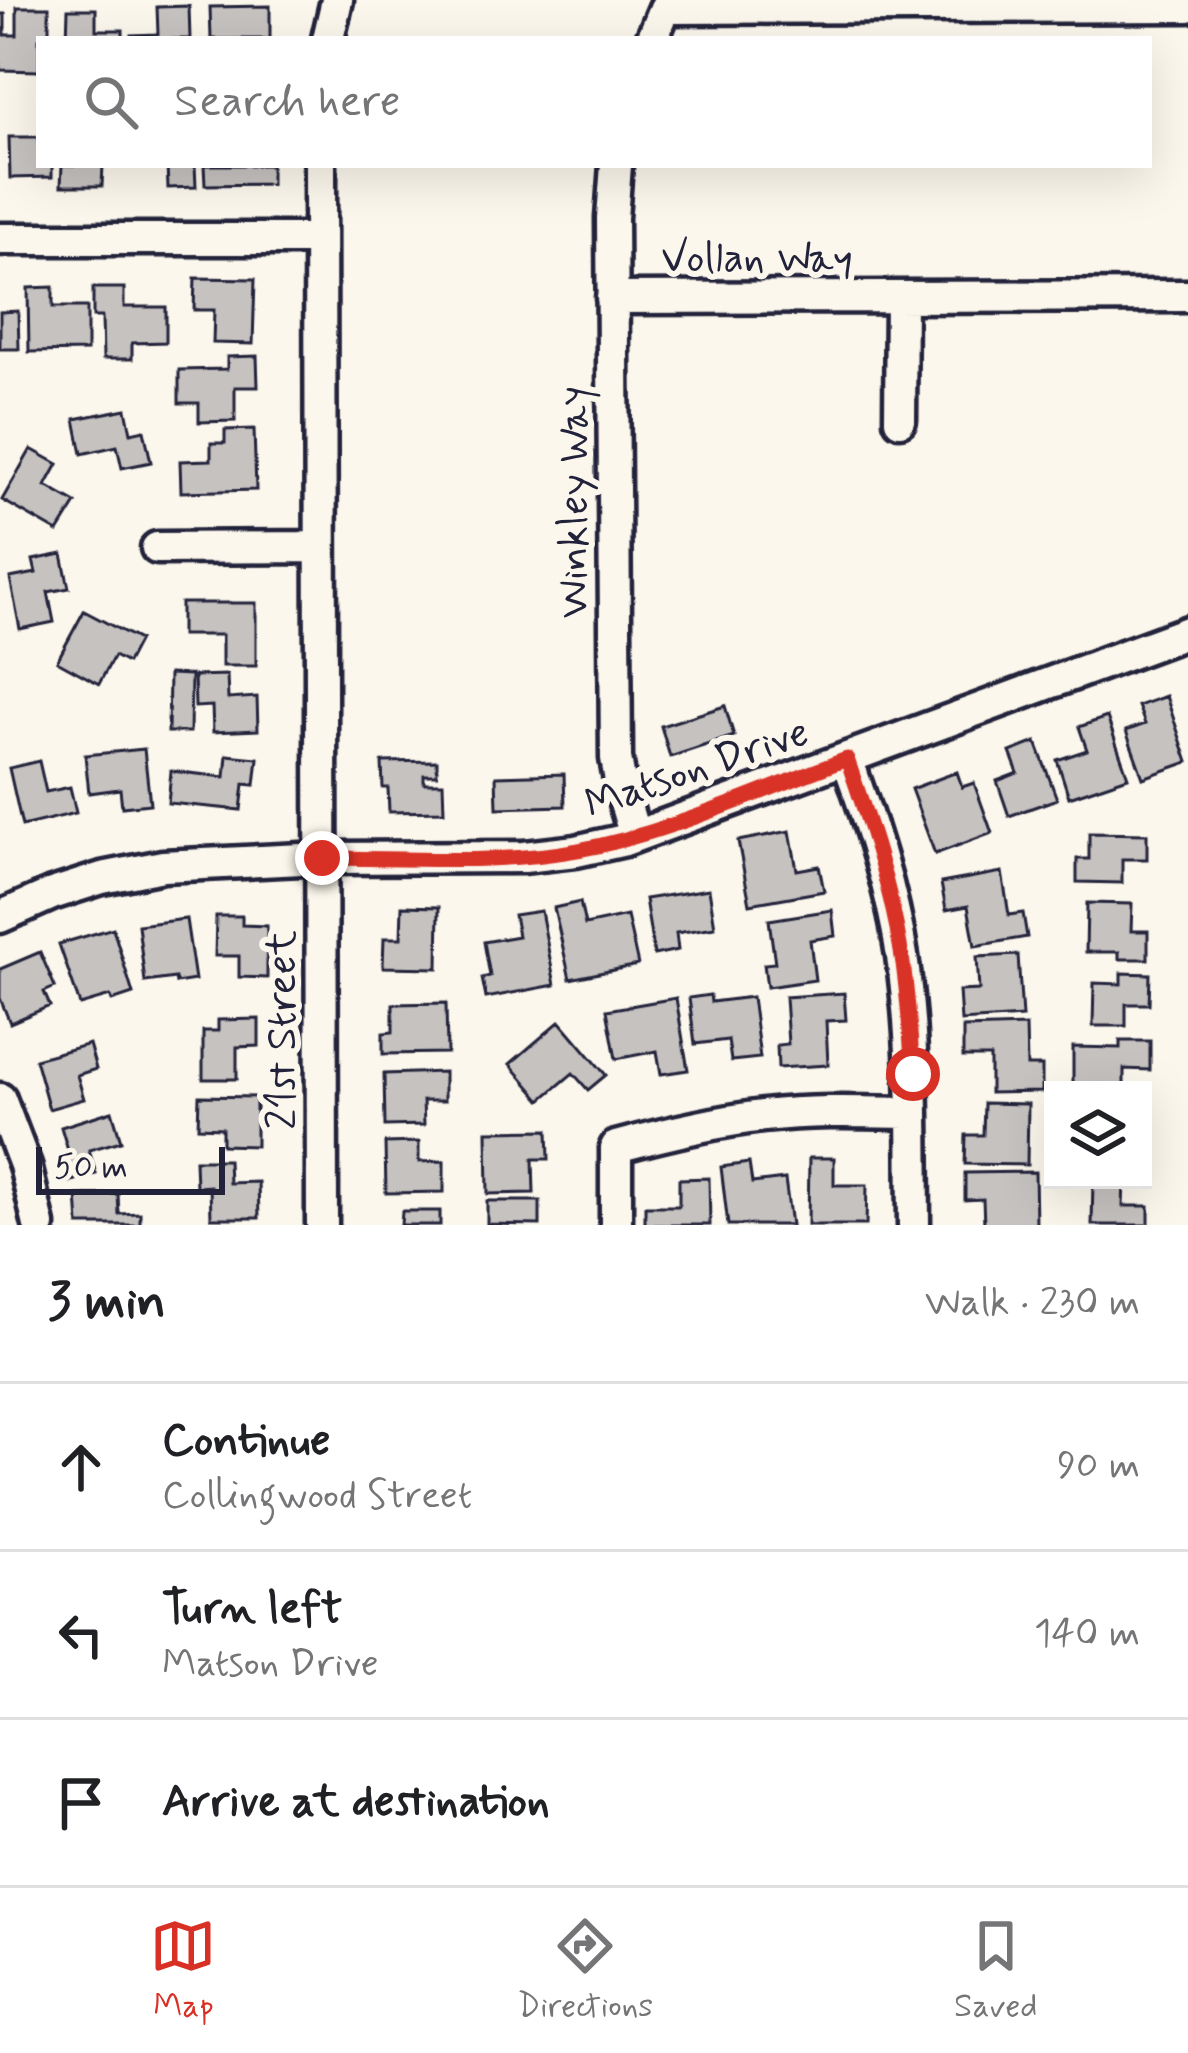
<!DOCTYPE html>
<html lang="en">
<head>
<meta charset="utf-8">
<style>
  :root { --surface:#fff; --page:#f6f6f6; --text:#202124; --muted:#757577; --line:#e0e0e0; --accent:#d93025 }
  body { margin:0; font-family:Mynerve,sans-serif; background:var(--page); color:var(--text) }
  .controls { position:absolute; right:36px; bottom:36px; display:grid; overflow:hidden; border-radius:0px; box-shadow:0 12px 48px #0002 }
  .controls button { width:108px; height:108px; display:grid; place-items:center; padding:0; border:0; border-bottom:3px solid var(--line); background:var(--surface); color:var(--text); font:60px sans-serif }
  .scale { position:absolute; left:36px; bottom:30px; width:189px; box-sizing:border-box; padding-left:12px; border:6px solid #22223b; border-top:0; font-size:33px; line-height:42px; white-space:nowrap; color:#22223b; -webkit-text-stroke:9px #fbf7ec; paint-order:stroke }
  .stop { position:absolute; width:36px; height:36px; margin:-27px; border:9px solid #d93025; border-radius:50%; background:#fff }
  .stop.end { background:#d93025; border-color:#fff; box-shadow:0 3px 12px #0008 }
  .list { margin:0; padding:0; list-style:none }
  h2 { display:flex; justify-content:space-between; align-items:center; height:156px; margin:0; padding:0 48px; font-size:51px }
  h2 small { font-size:39px; font-weight:400; color:var(--muted) }
  .list li { display:grid; grid-template-columns:78px 1fr auto; gap:36px; align-items:center; box-sizing:border-box; height:168px; padding:0 48px; border-top:3px solid var(--line) }
  .list b { display:block; font-size:45px; white-space:nowrap }
  .list p { margin:0; font-size:39px; white-space:nowrap; color:var(--muted) }
  .list em { font-size:39px; font-style:normal; color:var(--muted) }
  .icon { flex:none; width:66px; height:66px; fill:none; stroke:currentColor; stroke-width:2; stroke-linecap:round; stroke-linejoin:round }
  .map { position:relative; flex:none; width:1188px; height:1225px; overflow:hidden }
  .search { position:absolute; background:var(--surface); box-shadow:0 12px 48px #0002; left:36px; right:36px; top:36px; height:132px; display:flex; align-items:center; gap:30px; box-sizing:border-box; padding:0 42px; border-radius:0px; color:var(--muted); font-size:45px }
  .sheet { height:660px; background:var(--surface) }
  nav { display:flex; justify-content:space-around; align-items:center; box-sizing:border-box; height:168px; border-top:3px solid var(--line); background:var(--surface); font-size:33px; color:var(--muted) }
  nav a { display:grid; justify-items:center; gap:6px }
  nav .on { color:var(--accent) }
  .map>svg:first-child { display:block }
  .building { fill:#c6c2c0; stroke:#22223b; stroke-width:3 }
  .lines { fill:none; stroke-linecap:round; stroke-linejoin:round }
  .street-casing { stroke:#22223b; stroke-width:39 }
  .street { stroke:#fbf7ec; stroke-width:30 }
  .route { stroke:#d93025; stroke-width:15 }
  .labels { text-anchor:middle; stroke-width:12; stroke-linejoin:round; paint-order:stroke }
  .street-label { font-size:42px; fill:#22223b; stroke:#fbf7ec }
</style>
</head>
<body>
<div class="map">
<svg width="1188" height="1225" viewBox="0 0 1188 1225">
  <rect width="100%" height="100%" fill="#fbf7ec"/>
  <filter id="ink" filterUnits="userSpaceOnUse"><feTurbulence type="fractalNoise" baseFrequency=".00833" numOctaves="2"/><feDisplacementMap in="SourceGraphic" scale="24" xChannelSelector="R" yChannelSelector="G"/><feConvolveMatrix kernelMatrix="1 2 1 2 8 2 1 2 1" color-interpolation-filters="sRGB"/></filter>
  <g filter="url(#ink)">
    <path class="building" d="M189,6L190,39H131V35L158,34L157,7Z
      M270,6V39H211L210,7Z
      M17,7H49V39H39V71L0,70V14H5V35H17Z
      M68,9H96V30H123V39H67Z
      M9,137H39V165H52V177L10,178Z
      M62,165H103L102,186H61Z
      M167,165H195L196,187L168,188Z
      M204,165H271V184L205,185Z
      M195,278L255,279L253,344L213,343L214,310H194Z
      M53,287V307H87V351L29,352L28,288Z
      M93,288H124V307H166V342L132,343V359H103L102,317H93Z
      M18,311L19,349H0V312Z
      M257,356L258,387H235V421L199,422V403H179V370L227,369V357Z
      M126,409L131,433L144,430L151,462L122,468L117,446L82,454L75,419Z
      M254,429L256,490L181,492L180,461L211,460V443H225V430Z
      M31,449L58,464L46,486L76,503L58,532L2,500Z
      M62,554L69,588L48,592L54,622L20,629L10,578L36,573L33,560Z
      M181,603H256V666H222V635H181Z
      M84,611L139,640L127,663L114,656L99,684L57,661Z
      M169,674L191,675L190,732H168Z
      M227,675L228,699L257,697L258,730L213,732L212,706L195,707L194,676Z
      M1166,696L1188,762L1143,778L1126,731L1145,724L1138,706Z
      M725,706L734,736L670,757L661,726Z
      M1107,717L1128,777L1069,797L1057,760L1087,750L1079,727Z
      M1036,742L1057,799L1009,816L997,781L1018,773L1010,752Z
      M144,749L150,804L122,807L120,789L89,793L85,755Z
      M227,755L258,758L255,785L244,784L241,810L168,803L171,771L225,777Z
      M39,761L46,792L70,787L76,813L22,826L9,768Z
      M437,761V775H424V783H443L444,811L389,812L388,788H383L382,762Z
      M957,772L962,787L974,783L992,833L935,854L911,789Z
      M564,774L565,806L497,808L496,776Z
      M790,831L797,870L819,866L824,891L750,904L738,841Z
      M1089,833L1147,834V859H1122V883L1077,882V859H1089Z
      M1002,872L1009,915L1023,913L1027,937L975,946L968,906L946,910L941,883Z
      M709,889L715,927L676,933L678,950L654,955L645,899Z
      M580,902L585,925L627,916L638,965L570,979L554,908Z
      M1087,903L1132,904L1131,931H1148V959H1119V952H1086Z
      M402,906L439,907L438,968L383,967L384,938H401Z
      M832,910L835,936L810,940L815,980L767,987L764,964L775,963L769,920Z
      M541,911L555,985L486,998L482,978L490,976L484,942L518,936L514,915Z
      M216,916H242V925L267,926V978L239,977V956H215Z
      M186,919L195,980L176,983L175,978L145,982L138,925Z
      M113,928L133,994L112,1001L110,996L80,1005L59,944Z
      M40,952L55,987L44,992L50,1006L10,1023L0,998V969Z
      M1018,955L1022,1017L961,1021L959,991L979,990L977,957Z
      M1121,973L1150,974L1149,1004H1126V1026H1093L1094,983L1121,984Z
      M844,993L846,1020L826,1021L828,1065L778,1068L777,1045L788,1044L785,997Z
      M710,995L711,1002L752,997L760,1058L731,1061L728,1040L695,1044L689,998Z
      M676,998L688,1070L661,1074L657,1051L616,1059L607,1010Z
      M446,1003L447,1053L383,1054V1033L393,1032V1004Z
      M259,1019V1046L237,1047V1079H203V1031H218V1020Z
      M560,1021L606,1075L588,1090L573,1073L541,1100L510,1064Z
      M1026,1026L1027,1066H1042V1092L990,1093V1057H963V1028Z
      M1120,1041H1150V1070L1124,1069V1090H1073V1047L1120,1048Z
      M89,1044L96,1069L77,1075L84,1099L49,1109L35,1059Z
      M444,1072V1101H423L424,1125L385,1126L384,1074Z
      M199,1096L256,1097V1146L222,1145V1128L198,1127Z
      M984,1103L1028,1104L1027,1165L965,1164L966,1135H983Z
      M112,1111L121,1141L89,1150L96,1174L69,1182L62,1157L69,1154L61,1127Z
      M548,1130L549,1159H533L534,1193L488,1194L487,1131Z
      M419,1142V1162L444,1161V1192L386,1193L385,1143Z
      M809,1158H834V1185H867L866,1225H808Z
      M195,1160H228L229,1183L258,1182L259,1218H211L210,1186L196,1187Z
      M749,1163L752,1183L785,1179L791,1225H728L721,1167Z
      M1035,1172L1036,1225H984L983,1199L965,1200V1173Z
      M709,1178L710,1225H645V1206H679V1179Z
      M1093,1181L1124,1182L1123,1206H1149V1225H1092Z
      M118,1194L119,1214L140,1213V1225H79L77,1195Z
      M487,1201H540V1225L487,1224Z
      M402,1211H440V1225H401Z"/>
    <g class="lines">
      <g class="street-casing">
        <path id="street" d="M328,39L337,0
          M652,39L665,8L1188,6
          M320,165L322,1225
          M616,165L612,218L616,758L622,793L635,836
          M0,239H320
          M612,298L1188,296
          M900,420L901,297
          M157,548L320,547
          M847,759C870,823 892,888 902,956C915,1045 913,1135 914,1225
          M0,917L52,894L102,878L163,866L322,858L524,857L576,851L625,840L1188,632
          M0,1099L25,1165L39,1225
          M616,1225V1147C664,1134 713,1122 763,1116C813,1110 863,1112 913,1113"/>
      </g>
      <use href="#street" class="street"/>
    </g>
  </g>
  <g class="lines" filter="url(#ink)">
    <path class="route" d="M322,858C404,858 498,865 578,850C671,833 759,791 847,759C869,822 890,884 901,951C908,991 910,1033 913,1074"/>
  </g>
  <g class="labels">
    <g class="street-label">
      <text x="757" y="271">Vollan Way</text>
      <text transform="translate(572 502) rotate(-90)" y="15">Winkley Way</text>
      <text transform="translate(696 766) rotate(-19)" y="15">Matson Drive</text>
      <text transform="translate(280 1030) rotate(-90)" y="15">21st Street</text>
    </g>
  </g>
</svg>
<div class="controls">
<button><svg class="icon" aria-label="layers" viewBox="0 0 24 24"><path d="M12 4l9 5-9 5-9-5zM3 14l9 5 9-5"/></svg></button>
</div>
<div class="scale">50 m</div>
<div class="stop" style="left:913px;top:1074px"></div>
<div class="stop end" style="left:322px;top:858px"></div>
<div class="search"><svg class="icon" aria-label="search" viewBox="0 0 24 24"><circle cx="10" cy="10" r="6"/><path d="M15 15l6 6"/></svg>Search here</div>
</div>
<section class="sheet">
<h2>3 min<small>Walk · 230 m</small></h2>
<ul class="list">
<li><svg class="icon" aria-label="ahead" viewBox="0 0 24 24"><path d="M12 20V5M6 11l6-6 6 6"/></svg><div><b>Continue</b><p>Collingwood Street</p></div><em>90 m</em></li>
<li><svg class="icon" aria-label="left" viewBox="0 0 24 24"><path d="M17 20v-9H6M10 6l-5 5 5 5"/></svg><div><b>Turn left</b><p>Matson Drive</p></div><em>140 m</em></li>
<li><svg class="icon" aria-label="arrive" viewBox="0 0 24 24"><path d="M6 21V4h12l-3 4 3 4H6"/></svg><div><b>Arrive at destination</b></div></li>
</ul>
</section>
<nav>
<a class="on"><svg class="icon" aria-label="map" viewBox="0 0 24 24"><path d="M3 6l6-2 6 2 6-2v14l-6 2-6-2-6 2zM9 4v14M15 6v14"/></svg>Map</a>
<a><svg class="icon" aria-label="directions" viewBox="0 0 24 24"><path d="M12 3l9 9-9 9-9-9zM9 14v-3h6M13 9l2 2-2 2"/></svg>Directions</a>
<a><svg class="icon" aria-label="saved" viewBox="0 0 24 24"><path d="M7 4h10v16l-5-4-5 4z"/></svg>Saved</a>
</nav>
</body>
</html>
